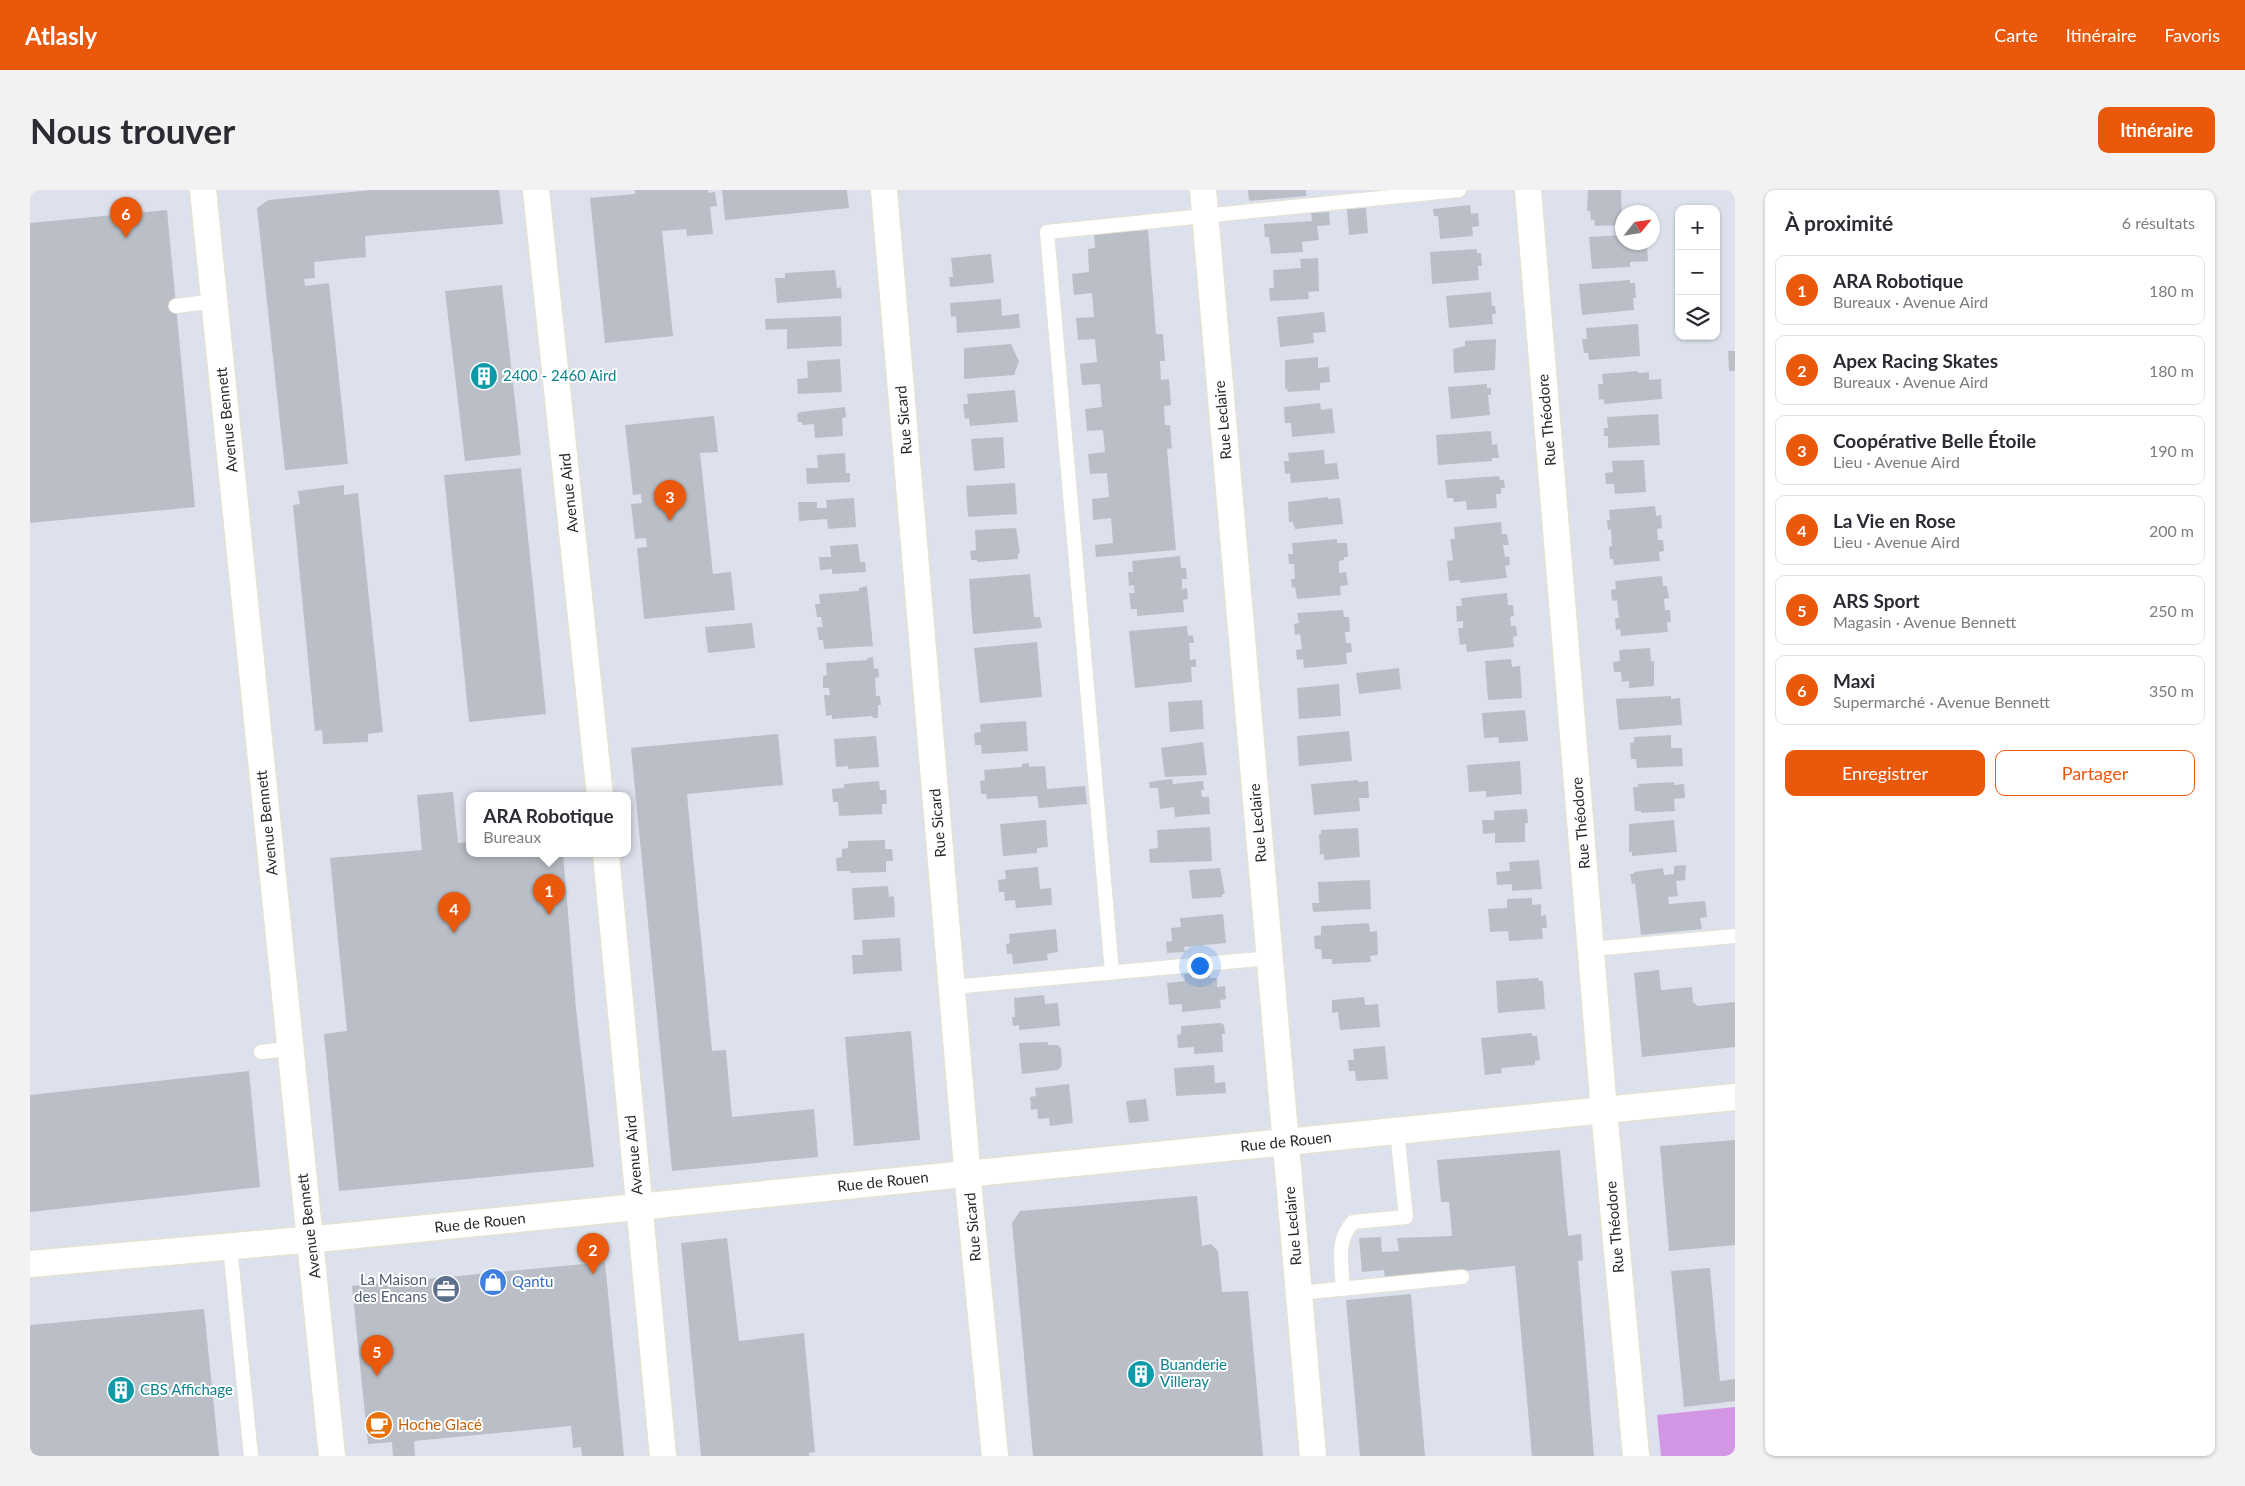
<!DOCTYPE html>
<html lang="fr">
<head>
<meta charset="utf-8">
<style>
  :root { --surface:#fff; --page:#f2f2f3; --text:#2b2b33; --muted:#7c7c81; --line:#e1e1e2; --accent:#ea580c }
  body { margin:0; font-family:Lato,sans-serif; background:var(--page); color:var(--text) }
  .controls { position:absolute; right:15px; top:15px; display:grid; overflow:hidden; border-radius:10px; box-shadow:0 1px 4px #0004 }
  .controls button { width:45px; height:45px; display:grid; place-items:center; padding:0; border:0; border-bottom:1px solid var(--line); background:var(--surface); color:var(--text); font:25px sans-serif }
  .compass { position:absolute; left:1585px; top:15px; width:45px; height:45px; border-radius:50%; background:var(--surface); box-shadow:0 1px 4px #0004; rotate:60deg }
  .you { position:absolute; left:1169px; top:775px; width:18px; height:18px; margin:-12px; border:4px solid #fff; border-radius:50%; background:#1a73e8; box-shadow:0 0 0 8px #1a73e833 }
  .badge { display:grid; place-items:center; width:32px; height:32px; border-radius:50%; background:var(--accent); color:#fff; font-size:16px; font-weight:700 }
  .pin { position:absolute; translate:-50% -41px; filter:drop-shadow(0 1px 2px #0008) }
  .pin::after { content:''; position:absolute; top:26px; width:18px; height:15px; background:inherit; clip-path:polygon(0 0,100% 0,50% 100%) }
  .popup { position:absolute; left:436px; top:602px; width:165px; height:65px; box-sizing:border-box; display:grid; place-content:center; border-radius:10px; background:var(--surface); filter:drop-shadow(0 1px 4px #0005); font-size:16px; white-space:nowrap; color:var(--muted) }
  .popup b { font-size:19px; color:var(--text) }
  .popup::after { content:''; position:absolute; left:50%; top:100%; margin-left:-10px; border:10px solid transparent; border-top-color:var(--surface) }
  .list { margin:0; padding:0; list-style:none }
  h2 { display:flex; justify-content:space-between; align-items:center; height:65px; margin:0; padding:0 20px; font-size:21px }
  h2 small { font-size:16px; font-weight:400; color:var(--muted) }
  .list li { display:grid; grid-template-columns:32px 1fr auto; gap:15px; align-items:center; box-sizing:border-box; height:70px; margin:0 10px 10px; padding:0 10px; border:1px solid var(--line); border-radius:10px }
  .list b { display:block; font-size:19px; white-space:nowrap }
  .list p { margin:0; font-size:16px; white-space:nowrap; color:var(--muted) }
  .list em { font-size:16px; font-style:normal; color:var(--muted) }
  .actions { display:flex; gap:10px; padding:15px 20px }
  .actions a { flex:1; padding:11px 0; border:1px solid var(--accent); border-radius:10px; text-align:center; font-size:18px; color:var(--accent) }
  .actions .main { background:var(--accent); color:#fff }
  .icon { flex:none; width:28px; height:28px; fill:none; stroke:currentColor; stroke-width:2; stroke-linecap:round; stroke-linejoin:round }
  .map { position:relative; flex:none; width:1705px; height:1266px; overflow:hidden; border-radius:10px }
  header { display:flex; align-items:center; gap:30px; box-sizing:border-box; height:70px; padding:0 25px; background:var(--accent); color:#fff }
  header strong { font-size:24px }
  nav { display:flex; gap:28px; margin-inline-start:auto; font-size:18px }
  .intro { display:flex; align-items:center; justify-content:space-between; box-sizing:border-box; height:120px; padding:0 30px }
  h1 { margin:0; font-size:35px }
  .button { padding:12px 22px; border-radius:10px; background:var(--accent); color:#fff; font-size:18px; font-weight:700 }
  main { display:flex; gap:30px; padding:0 30px }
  aside { flex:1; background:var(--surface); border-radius:10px; box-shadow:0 1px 4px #0004 }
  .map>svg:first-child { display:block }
  .grass { fill:#d396e5 }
  .building { fill:#babfc7 }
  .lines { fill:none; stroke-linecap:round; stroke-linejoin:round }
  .service-casing { stroke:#e4e2d1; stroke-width:16 }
  .minor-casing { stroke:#e4e2d1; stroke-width:29 }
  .service { stroke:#fff; stroke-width:14 }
  .minor { stroke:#fff; stroke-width:26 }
  .labels { text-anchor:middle; stroke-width:4; stroke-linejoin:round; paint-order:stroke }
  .culture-label { font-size:15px; fill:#0d838f; stroke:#fff; text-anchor:start }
  .street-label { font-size:15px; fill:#2a2a2a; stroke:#fff }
  .service-label { font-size:15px; fill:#4e5e75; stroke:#fff; text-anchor:end }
  .shop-label { font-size:15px; fill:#366cbe; stroke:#fff; text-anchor:start }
  .food-label { font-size:15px; fill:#c56008; stroke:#fff; text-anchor:start }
</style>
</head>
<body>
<header>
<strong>Atlasly</strong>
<nav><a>Carte</a><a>Itinéraire</a><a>Favoris</a></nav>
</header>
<div class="intro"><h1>Nous trouver</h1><a class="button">Itinéraire</a></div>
<main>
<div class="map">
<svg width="1705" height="1266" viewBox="0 0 1705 1266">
  <rect width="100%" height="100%" fill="#dce1ed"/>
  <path class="grass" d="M1705,1217V1266H1631L1627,1225Z"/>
  <path class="building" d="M342,0H469L473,34L335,46L336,67L284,72L285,88L274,89L275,96L299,93L318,274L255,280L227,18L238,10Z
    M605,0H678L679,3L685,2L687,16L680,17L683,44L657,46L656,39L632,41L643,146L575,153L560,8L605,4Z
    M692,0H817L819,18L695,30Z
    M1218,0H1276V6L1219,11Z
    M1558,0H1591L1592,35L1565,36L1564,30H1561L1560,21H1557Z
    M1440,15L1441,24L1448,23L1449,36L1442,37L1443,46L1410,49L1408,26H1404L1403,19Z
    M1336,18L1338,43L1319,45L1317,19Z
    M137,20L165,317L0,333V33Z
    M1299,22L1300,35L1287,36L1289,50L1272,52L1273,62L1241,64L1239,47H1235L1234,34L1282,31L1281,23Z
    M1118,40L1126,144H1133L1135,171H1130L1131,190L1139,189L1141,215L1134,216L1135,235H1140L1142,258L1137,259L1146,360L1066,367L1065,355L1083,353L1081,328L1063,330L1062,309L1079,307L1077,283L1060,284L1058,264L1075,262L1073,240L1057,241L1055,219L1072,217L1070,194L1052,195L1050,174L1067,172L1065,149L1048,150L1046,128L1064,127L1062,103L1044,105L1042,84L1059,82L1058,59L1065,58L1064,43Z
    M1592,45V52H1598L1599,57L1617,56L1618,71L1600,72V77L1562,79L1559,47Z
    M1447,59V63H1451L1452,76H1448L1449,90L1402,94L1400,62Z
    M961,64L964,93L920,97L919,87H923L921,68Z
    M1288,68L1289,101L1278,102L1279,109L1240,111L1239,98H1244L1243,80L1271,78L1270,69Z
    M805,80L807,98L811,97L812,108L747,113L745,88H755V83Z
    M1600,90V93H1605L1606,108H1603L1604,120L1552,125L1549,94Z
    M472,95L491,265L435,271L415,101Z
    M1461,102L1462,116H1465L1466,124H1462L1463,134L1419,138L1416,106Z
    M971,109L972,126L989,124L990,138L927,143L926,126L921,127L920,113Z
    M1294,122L1296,142L1283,143L1284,153L1250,157L1247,127Z
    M811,126L812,156L757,159V139L736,140L735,129Z
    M1608,134L1610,166L1559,170L1558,163H1554L1552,149H1557L1556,138Z
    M1466,149L1465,180L1424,183L1423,159L1435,156V151Z
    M981,154L989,171L984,185L934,189V158Z
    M1698,161H1705V181H1699Z
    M1288,167V178L1299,177L1300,192L1290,193V200L1258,202L1257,199H1255V170Z
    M810,169L812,202L768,204L767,189L778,188L777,171Z
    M1608,181V183L1619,182V190L1631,189L1632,209L1574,214V209L1569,210L1568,194H1573L1572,184Z
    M1457,194V198H1461V205H1458L1460,225L1421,229L1418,197Z
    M985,200L988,232L940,236L939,228L935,229L933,214H938L937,204Z
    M1290,213L1291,220L1302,218L1305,243L1262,247L1261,233H1255L1254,217Z
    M815,217L816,227L812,228L813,246L785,248L784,234L772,235V232H768L767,224L771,222Z
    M1628,224L1630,255L1578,258V246H1574V238H1578L1577,227Z
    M684,226L688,262L670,263L683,384L701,382L705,420L614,429L607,358L617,357L616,348L605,349L601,314L612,313L611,304L603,305L595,235Z
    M1461,241L1462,255L1467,254L1469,268H1462V271L1408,275L1406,245Z
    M973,247L975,278L944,281L941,249Z
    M1294,260L1295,274L1307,273L1309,289L1261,293L1260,283L1255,284L1254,271H1259L1258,263Z
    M815,263L816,283H820V292L777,294L776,278H788L787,265Z
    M1614,270L1616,302L1585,304L1584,294H1576L1575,283L1583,282L1582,271Z
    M491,278L516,524L439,532L414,285Z
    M1469,286L1470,290H1474L1475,298H1471V304H1466L1467,318L1437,320L1436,311L1424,312L1423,308H1417L1415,290Z
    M985,293L987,324L938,327L936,296Z
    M314,295V305L328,303L353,542L338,544V552L293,554L292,540L285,541L263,315L270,314L268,301Z
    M1298,307V309L1310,308L1313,334L1265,339L1263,332H1259L1258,312Z
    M824,308L826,337L798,339L797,329L769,331L768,312H787V318H797L796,310Z
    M1625,316L1626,326L1631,325L1632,338L1627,339L1628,350H1633L1634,361L1629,362L1630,371L1584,375L1583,369H1580L1579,357L1582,356L1581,339L1578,340L1577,330H1580L1579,320Z
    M1471,332L1472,344H1477L1479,355H1473L1475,367L1479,366L1480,375L1475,376L1477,388L1430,393V390L1419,391L1417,371L1423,370L1420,349H1425L1424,337Z
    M986,338L990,363L988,364V369L947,372V370H941L940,361L946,360L945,340Z
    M1307,349V353H1317L1318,367H1314V370L1309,371V383L1316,382L1318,395L1310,396L1311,405L1267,409L1265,397L1262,398L1261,389H1265L1264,374H1259L1258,364H1263L1262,353Z
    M828,354L830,372H835L836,382L802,384V379L790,380L789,367H801L800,356Z
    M1150,366L1151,378H1156L1157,389H1152V399L1157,398L1158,409L1153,410L1154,422L1107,426V419H1101L1099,403H1105L1104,398V395L1099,396L1098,382H1103L1102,371Z
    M1000,384L1004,427H1010L1012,438L943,444L939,389Z
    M1632,386L1633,396H1637L1639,408L1634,409L1635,420H1640L1641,432H1637L1638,442L1591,446L1590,439L1586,440L1585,428H1589L1587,410L1582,411L1581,400L1586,399L1585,391Z
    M837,396L843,456L794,459L793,450H789L787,437H793L791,427H787L785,414H790L789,404L829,401V398Z
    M1477,403L1478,415H1483L1484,426L1480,427L1481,436H1486L1487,446L1483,447L1484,457L1437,462L1436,454L1430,455L1428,438H1433V431L1427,432L1426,416H1432L1431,408Z
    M1313,420L1314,427H1319L1320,442H1315L1316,453H1321L1322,462L1316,463L1317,474L1274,478L1273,469L1267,470L1266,460L1272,459L1270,444L1265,445L1264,434L1269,433L1267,423Z
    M722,433L725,458L678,463L675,437Z
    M1157,436L1158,446L1163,445L1164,453H1159L1160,470L1166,469V477H1161L1162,492L1105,498L1099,441Z
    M1007,452L1012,507L950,513L944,458Z
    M1620,458L1621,471H1624V496L1599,498V491L1592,492L1591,482H1584L1583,472L1590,471L1589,460Z
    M843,467L844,479L848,478L849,487L845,488L846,506H850L851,515H848V528H843L842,526L802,529V525L796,526L794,505H800L799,498H793V486L797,485L796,473L837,470V468Z
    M1481,469L1482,477L1490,476L1492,508L1458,510L1455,471Z
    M1369,478L1371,499L1329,504L1326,483Z
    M1309,494L1311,526L1269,529L1267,498Z
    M1641,506V509L1650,508L1652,535L1589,540L1586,509Z
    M1172,510L1174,539L1140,542L1138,512Z
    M1495,520L1498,551L1469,553L1468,547L1454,548L1452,523Z
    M996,531L998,561L952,564L951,555H945L944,543L951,542L950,534Z
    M1319,541L1322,571L1269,576L1267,546Z
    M748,544L753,595L657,604L682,861L696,860L702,927L784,919L788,967L642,981L601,558Z
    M1641,545V558H1652L1653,576L1607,578L1606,569H1601L1600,553L1604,552V547Z
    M846,546L849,577L818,579V576L806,577L804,549Z
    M1173,552L1177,585L1135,587L1131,558Z
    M1490,571L1492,604L1456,607V601L1439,602L1437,575Z
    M999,573V577L1015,576L1017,599L1055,596L1057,614L1009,618L1007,606L957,609L956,604H951L950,591L955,590L954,580L992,577V574Z
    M1142,589L1143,594L1173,591L1174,600H1171L1172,607H1179L1180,624L1145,627L1144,617L1130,619L1128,598H1120L1119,592Z
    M1328,590V592L1338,591L1339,608H1329L1330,621L1284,625L1281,594Z
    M849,591L850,600H856L857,614H852V624L809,626L808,612H803L802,599L814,598V594Z
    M1644,592V595L1654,594L1655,608L1644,609L1645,621L1611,623V621H1605L1603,597H1608V594Z
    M423,602L428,653L440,652V664H533L546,818L564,977L309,1001L294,844L317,841L300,668L392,660L387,605Z
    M1497,619L1498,633H1495V652L1465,653V643L1453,644L1452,630H1464V621Z
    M1016,630L1018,657L1007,658V663L973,666L970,634Z
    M1644,630L1647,662L1602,666V662H1599V634Z
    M1180,637L1182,671L1120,673L1119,659L1128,658L1127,640Z
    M1328,638L1330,667L1294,670V664L1290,665L1289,644H1291V640Z
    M855,650V659H862L863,671H856V682L820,683V681H807L806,668L812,667V659L818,658V651Z
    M1509,670L1512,699L1482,701V694L1467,695L1466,682L1480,681L1479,672Z
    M1656,675L1655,690L1646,691L1648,706L1638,707L1639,714L1675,711L1677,727L1670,728L1672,739L1611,745L1605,693L1602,694L1600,684H1604V682L1633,678L1634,685L1644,684V676Z
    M1008,677L1010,699L1021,698L1022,715L986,718L985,710L975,711L974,702H969L968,690L976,689L975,680Z
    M1190,678L1195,704H1192V707L1162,709L1159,680Z
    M1340,690L1341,719L1283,722L1282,713H1289L1288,692Z
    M858,696L859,707L864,706L865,727L824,730L822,698Z
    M1502,708V715L1511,714V726L1516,725L1517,738H1512L1513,749L1479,751L1478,741L1460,742L1458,719L1477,718V709Z
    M1193,724L1196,753L1154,757L1155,762L1137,763L1136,752L1142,751L1141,738L1151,737L1150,728Z
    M1339,733L1340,742L1347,741L1348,765L1340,766L1341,772L1302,774V769H1292L1291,759H1285L1284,746L1291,745V736Z
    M1026,739L1028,762L1017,764L1018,770L983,774L982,764H977L976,754L980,753L979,744Z
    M870,748L872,781L823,784L822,765H833L832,750Z
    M1629,780L1631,800L1662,797L1663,812L1668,816L1705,812V857L1612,867L1604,783Z
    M1179,781L1180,788H1187V797L1195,796L1196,809L1190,810L1191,818L1152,822V814L1139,815L1137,793L1155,791L1154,783Z
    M1508,788L1509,791H1513L1515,819L1468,823L1466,791Z
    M1014,805L1015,814L1028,813L1030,836L989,840V835L983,836L982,827H985L984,808Z
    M1334,807L1335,815L1348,814L1350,837L1310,840L1308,822L1302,823V810Z
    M1190,833L1194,835L1195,844H1192L1193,862L1164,864V857L1148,858L1147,845L1151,844V836Z
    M881,841L890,950L824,956L815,847Z
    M1502,843V846H1507L1510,870L1505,871V875L1471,878L1472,883L1455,885L1451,848Z
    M1018,852V855H1028L1031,859L1032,875L1028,880L992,884L989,853Z
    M1355,856L1358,889L1326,891L1325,881H1319L1318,870H1324L1323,859Z
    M1184,875L1185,893L1195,892L1196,903L1146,906L1144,878Z
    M219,881L230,997L0,1022V905Z
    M1039,894L1043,933L1020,936L1019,928L1008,929L1007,919L1001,920L1000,907L1006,906L1005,898Z
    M1116,909L1119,931L1099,933L1096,911Z
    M1705,950V1055L1639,1061L1630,956Z
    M1530,960L1538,1046L1551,1044L1553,1070L1548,1071L1564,1266H1502L1485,1076L1355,1088L1354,1080L1332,1082L1329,1048L1351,1047L1352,1062L1369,1061L1367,1048L1422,1046L1419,1012H1411L1407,970Z
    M1167,1006L1172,1056L1181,1054L1188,1061L1192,1102L1218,1101L1233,1266H1003L982,1033L990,1021Z
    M697,1048L709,1151L774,1143L785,1262L779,1263V1266H671L651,1053Z
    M575,1072L594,1266H552L551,1257L543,1258L541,1236L384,1251L385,1266H363L362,1252L338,1254L322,1096Z
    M1680,1078L1690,1191L1705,1189V1211L1654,1217L1641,1081Z
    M1381,1104L1395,1266H1330L1316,1110Z
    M174,1119L189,1266H0V1135Z"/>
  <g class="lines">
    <g class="service-casing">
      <path id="service" d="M146,116L185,111
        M1561,759L1705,746
        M1082,782L1017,42L1429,0
        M922,797L1240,768
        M231,862L259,859
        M200,1057L221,1266
        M1313,1099C1312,1074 1305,1052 1323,1032L1376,1027L1367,941
        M1269,1103L1432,1087"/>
    </g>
    <g class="minor-casing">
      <path id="minor" d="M173,0L302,1266
        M506,0L570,606
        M854,0L940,1013L965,1266
        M1173,0L1283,1266
        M1498,0L1574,920L1606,1266
        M576,664L633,1266
        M0,1074L307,1047L1705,907"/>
    </g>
    <use href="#service" class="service"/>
    <use href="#minor" class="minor"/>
  </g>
  <defs>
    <g id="building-disc" transform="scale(1.4375)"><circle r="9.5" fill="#0f9aa8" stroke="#fff"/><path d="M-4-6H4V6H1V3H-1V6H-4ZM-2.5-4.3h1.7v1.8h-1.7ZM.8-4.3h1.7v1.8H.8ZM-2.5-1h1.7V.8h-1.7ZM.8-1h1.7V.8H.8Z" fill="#fff"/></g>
    <g id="shop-disc" transform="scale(1.4375)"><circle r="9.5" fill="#3f7fe0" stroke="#fff"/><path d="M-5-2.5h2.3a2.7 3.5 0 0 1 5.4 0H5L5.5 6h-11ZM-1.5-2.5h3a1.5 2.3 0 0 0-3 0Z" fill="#fff"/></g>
    <g id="office-disc" transform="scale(1.4375)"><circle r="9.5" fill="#5c6f8a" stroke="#fff"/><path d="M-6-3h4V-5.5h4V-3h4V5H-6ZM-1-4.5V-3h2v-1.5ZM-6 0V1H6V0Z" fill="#fff"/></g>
    <g id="cafe-disc" transform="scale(1.4375)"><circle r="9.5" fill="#e8710a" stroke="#fff"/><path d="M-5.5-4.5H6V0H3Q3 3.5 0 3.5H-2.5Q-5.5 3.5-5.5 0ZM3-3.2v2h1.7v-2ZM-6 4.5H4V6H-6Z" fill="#fff"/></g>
  </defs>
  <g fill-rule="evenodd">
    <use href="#building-disc" x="454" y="186"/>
    <use href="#shop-disc" x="463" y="1092"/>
    <use href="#office-disc" x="416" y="1099"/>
    <use href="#building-disc" x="1111" y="1184"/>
    <use href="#building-disc" x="91" y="1200"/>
    <use href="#cafe-disc" x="349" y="1235"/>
  </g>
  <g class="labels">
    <g class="culture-label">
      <text x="473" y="191">2400 - 2460 Aird</text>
      <text x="1130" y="1180">Buanderie<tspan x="1130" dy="17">Villeray</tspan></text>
      <text x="110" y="1205">CBS Affichage</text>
    </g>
    <g class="street-label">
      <text transform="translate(197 230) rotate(-96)" y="5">Avenue Bennett</text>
      <text transform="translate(874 230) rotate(-95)" y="5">Rue Sicard</text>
      <text transform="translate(1193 230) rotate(-95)" y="5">Rue Leclaire</text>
      <text transform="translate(1517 230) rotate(-95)" y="5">Rue Théodore</text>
      <text transform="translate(539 303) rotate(-96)" y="5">Avenue Aird</text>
      <text transform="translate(237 633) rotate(-96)" y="5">Avenue Bennett</text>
      <text transform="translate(908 633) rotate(-95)" y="5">Rue Sicard</text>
      <text transform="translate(1228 633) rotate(-95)" y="5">Rue Leclaire</text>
      <text transform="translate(1551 633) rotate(-95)" y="5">Rue Théodore</text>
      <text transform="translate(1256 952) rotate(-6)" y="5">Rue de Rouen</text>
      <text transform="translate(604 965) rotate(-95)" y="5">Avenue Aird</text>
      <text transform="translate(853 992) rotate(-6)" y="5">Rue de Rouen</text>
      <text transform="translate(450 1033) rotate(-6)" y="5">Rue de Rouen</text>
      <text transform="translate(279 1036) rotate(-97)" y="5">Avenue Bennett</text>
      <text transform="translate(1263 1036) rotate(-95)" y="5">Rue Leclaire</text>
      <text transform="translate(943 1037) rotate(-95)" y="5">Rue Sicard</text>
      <text transform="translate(1585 1037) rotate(-95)" y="5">Rue Théodore</text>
    </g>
    <g class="service-label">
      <text x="397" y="1095">La Maison<tspan x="397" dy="17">des Encans</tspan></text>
    </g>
    <g class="shop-label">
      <text x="482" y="1097">Qantu</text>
    </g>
    <g class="food-label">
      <text x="368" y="1240">Hoche Glacé</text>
    </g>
  </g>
</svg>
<div class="controls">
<button>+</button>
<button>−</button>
<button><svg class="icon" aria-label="layers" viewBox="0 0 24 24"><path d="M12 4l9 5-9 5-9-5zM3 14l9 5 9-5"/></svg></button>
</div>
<svg class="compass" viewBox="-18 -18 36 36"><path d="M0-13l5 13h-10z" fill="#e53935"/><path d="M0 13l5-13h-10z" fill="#7c7c81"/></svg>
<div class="you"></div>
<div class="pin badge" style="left:519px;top:725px">1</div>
<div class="popup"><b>ARA Robotique</b>Bureaux</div>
<div class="pin badge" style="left:563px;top:1084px">2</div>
<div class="pin badge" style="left:640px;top:331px">3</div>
<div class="pin badge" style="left:424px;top:743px">4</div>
<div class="pin badge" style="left:347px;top:1186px">5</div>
<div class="pin badge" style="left:96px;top:48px">6</div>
</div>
<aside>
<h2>À proximité<small>6 résultats</small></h2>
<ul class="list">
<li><span class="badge">1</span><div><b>ARA Robotique</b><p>Bureaux · Avenue Aird</p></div><em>180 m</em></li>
<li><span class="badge">2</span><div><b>Apex Racing Skates</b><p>Bureaux · Avenue Aird</p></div><em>180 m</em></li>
<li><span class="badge">3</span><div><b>Coopérative Belle Étoile</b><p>Lieu · Avenue Aird</p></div><em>190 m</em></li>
<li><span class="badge">4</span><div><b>La Vie en Rose</b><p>Lieu · Avenue Aird</p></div><em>200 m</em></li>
<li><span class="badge">5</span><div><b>ARS Sport</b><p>Magasin · Avenue Bennett</p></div><em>250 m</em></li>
<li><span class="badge">6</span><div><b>Maxi</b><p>Supermarché · Avenue Bennett</p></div><em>350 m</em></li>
</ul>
<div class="actions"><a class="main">Enregistrer</a><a>Partager</a></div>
</aside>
</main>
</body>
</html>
